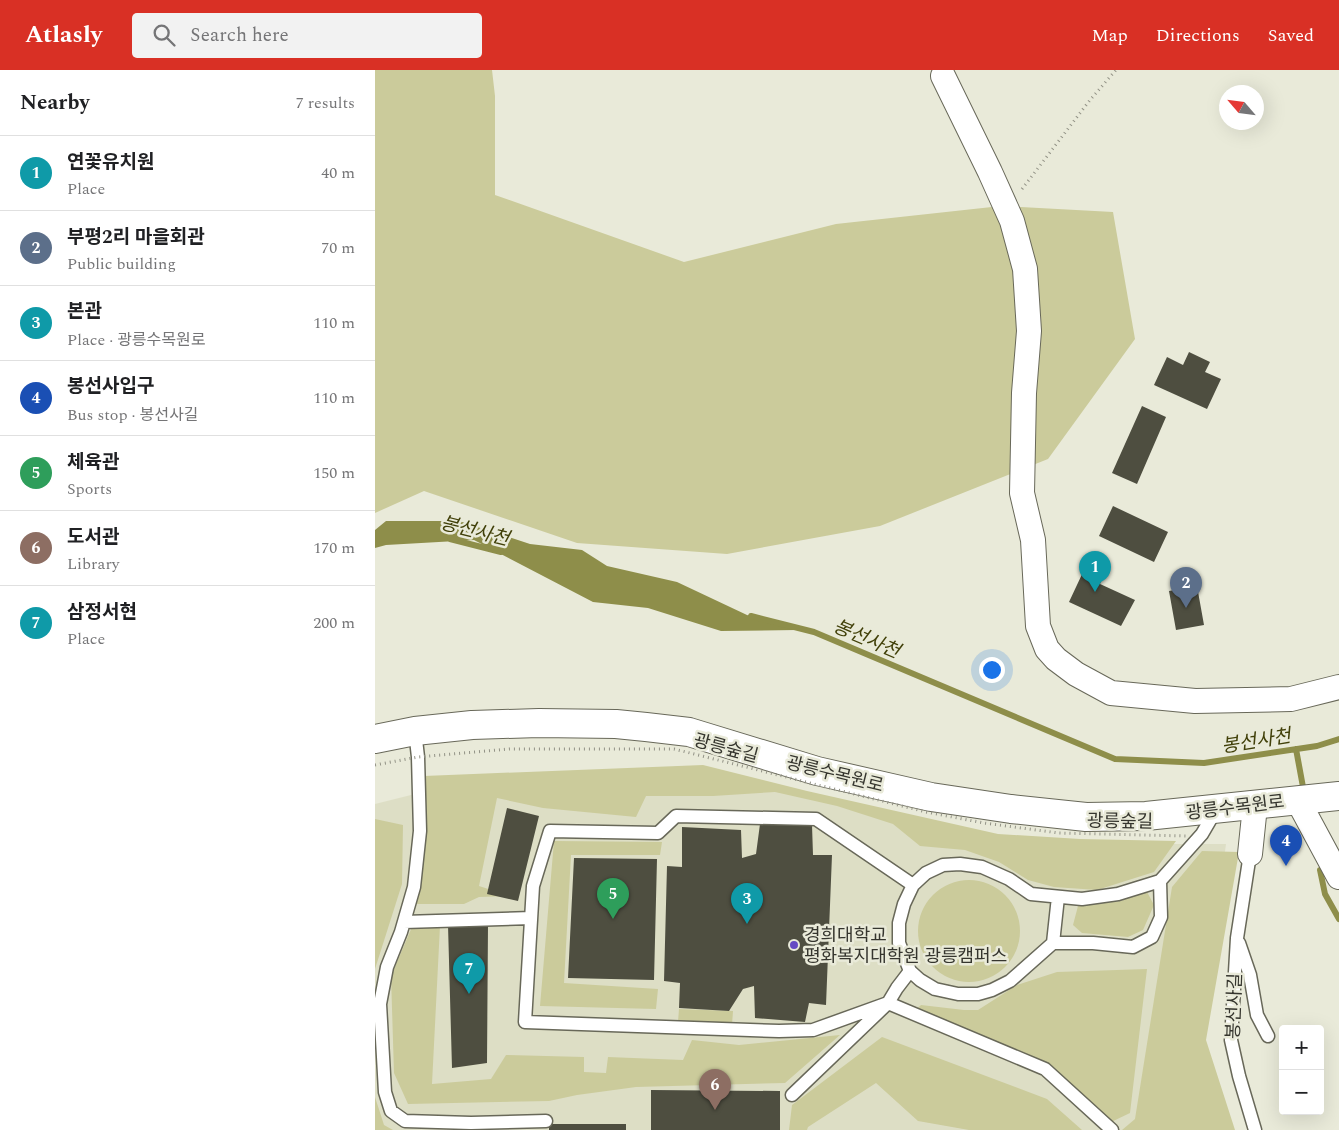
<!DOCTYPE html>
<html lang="en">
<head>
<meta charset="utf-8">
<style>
  :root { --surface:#fff; --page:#f2f2f2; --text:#202124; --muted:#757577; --line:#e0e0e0; --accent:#d93025 }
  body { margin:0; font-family:Spectral,"Noto Sans KR",serif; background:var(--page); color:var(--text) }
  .controls { position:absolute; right:15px; bottom:15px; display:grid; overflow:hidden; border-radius:5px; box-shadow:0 5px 20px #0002 }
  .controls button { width:45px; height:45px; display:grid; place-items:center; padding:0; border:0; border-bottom:1px solid var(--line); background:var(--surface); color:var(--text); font:25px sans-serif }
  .compass { position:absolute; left:844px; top:15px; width:45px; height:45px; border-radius:50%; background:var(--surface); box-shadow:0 5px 20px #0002; rotate:298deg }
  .you { position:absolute; left:616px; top:599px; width:18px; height:18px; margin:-12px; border:4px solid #fff; border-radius:50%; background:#1a73e8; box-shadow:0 0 0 8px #1a73e833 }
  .badge { display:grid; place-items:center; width:32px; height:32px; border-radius:50%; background:var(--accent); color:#fff; font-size:16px; font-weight:700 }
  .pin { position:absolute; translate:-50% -41px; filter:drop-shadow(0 1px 2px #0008) }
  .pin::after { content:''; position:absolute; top:26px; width:18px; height:15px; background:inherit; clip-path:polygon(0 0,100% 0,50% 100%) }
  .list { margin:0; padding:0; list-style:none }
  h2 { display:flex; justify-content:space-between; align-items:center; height:65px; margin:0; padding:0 20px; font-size:21px }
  h2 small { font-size:16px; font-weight:400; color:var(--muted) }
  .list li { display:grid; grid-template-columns:32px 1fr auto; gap:15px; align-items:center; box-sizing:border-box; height:75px; padding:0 20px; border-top:1px solid var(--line) }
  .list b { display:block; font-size:19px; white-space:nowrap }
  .list p { margin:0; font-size:16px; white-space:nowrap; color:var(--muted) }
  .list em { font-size:16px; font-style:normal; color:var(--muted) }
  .icon { flex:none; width:28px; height:28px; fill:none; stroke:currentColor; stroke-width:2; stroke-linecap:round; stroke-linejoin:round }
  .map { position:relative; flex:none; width:964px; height:1060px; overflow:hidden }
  header { display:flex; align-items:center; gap:30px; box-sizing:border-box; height:70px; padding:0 25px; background:var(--accent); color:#fff }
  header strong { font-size:24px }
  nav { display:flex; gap:28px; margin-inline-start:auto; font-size:18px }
  .search { width:350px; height:45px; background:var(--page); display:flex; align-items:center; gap:12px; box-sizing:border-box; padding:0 18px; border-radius:5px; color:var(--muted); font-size:19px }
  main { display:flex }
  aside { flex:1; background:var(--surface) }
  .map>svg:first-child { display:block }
  .built { fill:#dddec5 }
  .green { fill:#cbcb9b }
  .water { fill:#8e8e4a }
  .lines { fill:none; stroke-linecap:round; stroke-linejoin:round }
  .stream { stroke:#8e8e4a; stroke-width:6 }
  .building { fill:#4e4e40 }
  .lane-casing { stroke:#686859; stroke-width:15 }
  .street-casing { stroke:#686859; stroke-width:26 }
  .secondary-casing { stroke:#686859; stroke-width:30 }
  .path { stroke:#929286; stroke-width:3; stroke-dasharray:1 4; stroke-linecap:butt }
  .lane { stroke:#fff; stroke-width:12 }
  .street { stroke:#fff; stroke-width:24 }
  .secondary { stroke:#fff; stroke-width:28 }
  .path-bridge { stroke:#929286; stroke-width:3; stroke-dasharray:1 4; stroke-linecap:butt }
  .poi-dot { fill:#654ac3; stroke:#e9ead9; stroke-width:2 }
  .labels { text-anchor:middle; stroke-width:5; stroke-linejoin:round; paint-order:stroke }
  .street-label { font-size:18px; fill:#35352e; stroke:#e9ead9 }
  .poi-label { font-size:18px; fill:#35352e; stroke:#e9ead9; text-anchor:start }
  .water-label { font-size:19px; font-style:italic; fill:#414009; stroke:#e9ead9 }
</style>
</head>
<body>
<header>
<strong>Atlasly</strong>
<div class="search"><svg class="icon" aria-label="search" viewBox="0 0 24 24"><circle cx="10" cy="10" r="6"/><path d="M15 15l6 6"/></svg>Search here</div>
<nav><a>Map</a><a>Directions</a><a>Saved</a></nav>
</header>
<main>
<aside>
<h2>Nearby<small>7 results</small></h2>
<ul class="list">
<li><span class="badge" style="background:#0f9aa8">1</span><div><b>연꽃유치원</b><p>Place</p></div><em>40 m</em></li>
<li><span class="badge" style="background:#5c6f8a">2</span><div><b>부평2리 마을회관</b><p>Public building</p></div><em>70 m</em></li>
<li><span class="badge" style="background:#0f9aa8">3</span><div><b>본관</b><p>Place · 광릉수목원로</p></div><em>110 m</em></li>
<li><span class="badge" style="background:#1a4fb4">4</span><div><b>봉선사입구</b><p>Bus stop · 봉선사길</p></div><em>110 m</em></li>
<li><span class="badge" style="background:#2e9e5b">5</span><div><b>체육관</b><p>Sports</p></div><em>150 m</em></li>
<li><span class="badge" style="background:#8d6e63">6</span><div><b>도서관</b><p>Library</p></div><em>170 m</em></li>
<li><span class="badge" style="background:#0f9aa8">7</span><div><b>삼정서현</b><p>Place</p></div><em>200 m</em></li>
</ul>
</aside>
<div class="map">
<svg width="964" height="1060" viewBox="0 0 964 1060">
  <rect width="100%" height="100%" fill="#e9ead9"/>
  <path class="built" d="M332,705L625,768L689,774H851L824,976L857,1060H0V734L52,721Z"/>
  <path class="green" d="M0,0H117L120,26V125L309,192L461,154L626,136L738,142L760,269L673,389L505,456L352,484L202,473L49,421L0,443Z
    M328,695L432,721L623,764L705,769L801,771L779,802L722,820L679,817L653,810L624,792L590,780L545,776L518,754L462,736L400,722L338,726H271L261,747L168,738L122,728L104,816L135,826L104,827L89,834H37L49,706Z
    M0,749L28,755L27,814L0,899Z
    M179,771L287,772L285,785H196L189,913L283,919L281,939L165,936Z
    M827,781L864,782L831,970L860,1060H747L760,1049L797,817Z
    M543 861a51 51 0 1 1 102 0a51 51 0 1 1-102 0Z
    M771,820L779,835L768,860L753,867L707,863L698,855L703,836L746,831Z
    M65,856L57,1014L116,1009L131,985L209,987V1002L231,1003L233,987L308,990L317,970L364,975L465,965L410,1013L261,1017L202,1025L174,1031L33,1034L19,1003L16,906L37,857Z
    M772,899L755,1043L732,1054L724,1038L658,991L535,945L546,935L589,940H603L642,915L682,902Z
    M304,939L358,941L357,955L303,952Z
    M507,967L672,1029L707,1060H594L543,1051L501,1013L433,1057L432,1060H414L417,1035Z
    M0,1027L9,1055L18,1060H0Z"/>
  <path class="water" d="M11,451H84L155,474L207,480L232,496L302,512L372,545L421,560L346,561L273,538L218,532L99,470L11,475L0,478V460Z"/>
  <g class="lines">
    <path class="stream" d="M75,469L126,482
      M376,546L439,562L740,689L829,693L942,676L964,669
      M921,679L928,717
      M945,800L950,824L964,849"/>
  </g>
  <path class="building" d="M814,282L835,292L830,302L846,309L832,339L779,315L792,287L808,295Z
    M767,336L791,347L762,414L737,403Z
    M738,436L793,462L779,492L724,466Z
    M716,485L733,492L725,514L760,530L746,556L694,532Z
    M822,516L829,555L801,560L794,521Z
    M132,738L164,746L143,831L112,824Z
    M385,754L437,755L438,785H457L451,935L434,933L430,952L380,948L379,916L368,919L354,941L304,938L305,913L289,911L292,796L307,797V757L366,760L367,788L381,784Z
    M199,788L282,789L279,910L193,908Z
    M73,855H113L112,993L77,998Z
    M276,1020L405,1021V1060H276Z
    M174,1054H251V1060H174Z"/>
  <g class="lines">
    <g class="lane-casing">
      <path id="lane" d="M40,661L43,687L45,761L39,817L26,862L12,897L5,934L10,1022L16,1041L30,1051L96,1053L171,1051
        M875,784L862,868L856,970L864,1006L880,1060
        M785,811L786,847L777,867L758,877L718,873H678L635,911L617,920L603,924H583L560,919L545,910L535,901L524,873V853L529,834L538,815L551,803L568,795L585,794L607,797L634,809L656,824L707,829L743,824L785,811L827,764L841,740
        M538,815L441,749L301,746L283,763L175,761L158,816L150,952L404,961L438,960L513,933L670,999L737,1060
        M29,852L156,848
        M678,873L683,827
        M864,873L875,905L882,945L893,966
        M417,1025L513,933L522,918L535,901"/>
    </g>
    <g class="street-casing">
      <path id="street" d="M568,6L615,102L637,151L650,199L654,261L649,323L647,423L658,470L663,556L672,579L681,589L701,604L736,623L820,631L916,629L964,617
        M922,729L964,807
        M875,784L880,736"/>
    </g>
    <g class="secondary-casing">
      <path id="secondary" d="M0,669L40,661L97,655L164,653L241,654L271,657L314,662L442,701L556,727L636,739L711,747L771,746L964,726"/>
    </g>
    <path class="path" d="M647,119L715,30L741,0"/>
    <use href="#lane" class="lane"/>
    <use href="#street" class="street"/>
    <use href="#secondary" class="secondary"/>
    <path class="path-bridge" d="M0,695L43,687L134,679H299L551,742L609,753L684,763L811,766"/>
  </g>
  <circle class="poi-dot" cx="419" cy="875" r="5"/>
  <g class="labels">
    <g class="street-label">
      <text transform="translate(351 678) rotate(15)" y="6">광릉숲길</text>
      <text transform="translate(460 704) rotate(14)" y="6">광릉수목원로</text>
      <text transform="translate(860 737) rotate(-7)" y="6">광릉수목원로</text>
      <text transform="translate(745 751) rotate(1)" y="6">광릉숲길</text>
      <text transform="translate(859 936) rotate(-88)" y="6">봉선사길</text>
    </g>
    <g class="poi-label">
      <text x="429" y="871">경희대학교<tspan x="429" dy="21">평화복지대학원 광릉캠퍼스</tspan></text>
    </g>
    <g class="water-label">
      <text transform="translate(100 460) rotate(14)" y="7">봉선사천</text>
      <text transform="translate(492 568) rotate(23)" y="7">봉선사천</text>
      <text transform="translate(881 670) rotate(-9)" y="7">봉선사천</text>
    </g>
  </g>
</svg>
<div class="controls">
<button>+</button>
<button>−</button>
</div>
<svg class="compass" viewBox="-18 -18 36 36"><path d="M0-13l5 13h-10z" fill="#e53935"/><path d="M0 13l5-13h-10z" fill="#757577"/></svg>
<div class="you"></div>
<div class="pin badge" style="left:720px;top:522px;background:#0f9aa8">1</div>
<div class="pin badge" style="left:811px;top:538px;background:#5c6f8a">2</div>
<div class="pin badge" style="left:372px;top:854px;background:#0f9aa8">3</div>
<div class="pin badge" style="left:911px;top:796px;background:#1a4fb4">4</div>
<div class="pin badge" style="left:238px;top:849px;background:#2e9e5b">5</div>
<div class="pin badge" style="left:340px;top:1040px;background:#8d6e63">6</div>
<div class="pin badge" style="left:94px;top:924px;background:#0f9aa8">7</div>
</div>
</main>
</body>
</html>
